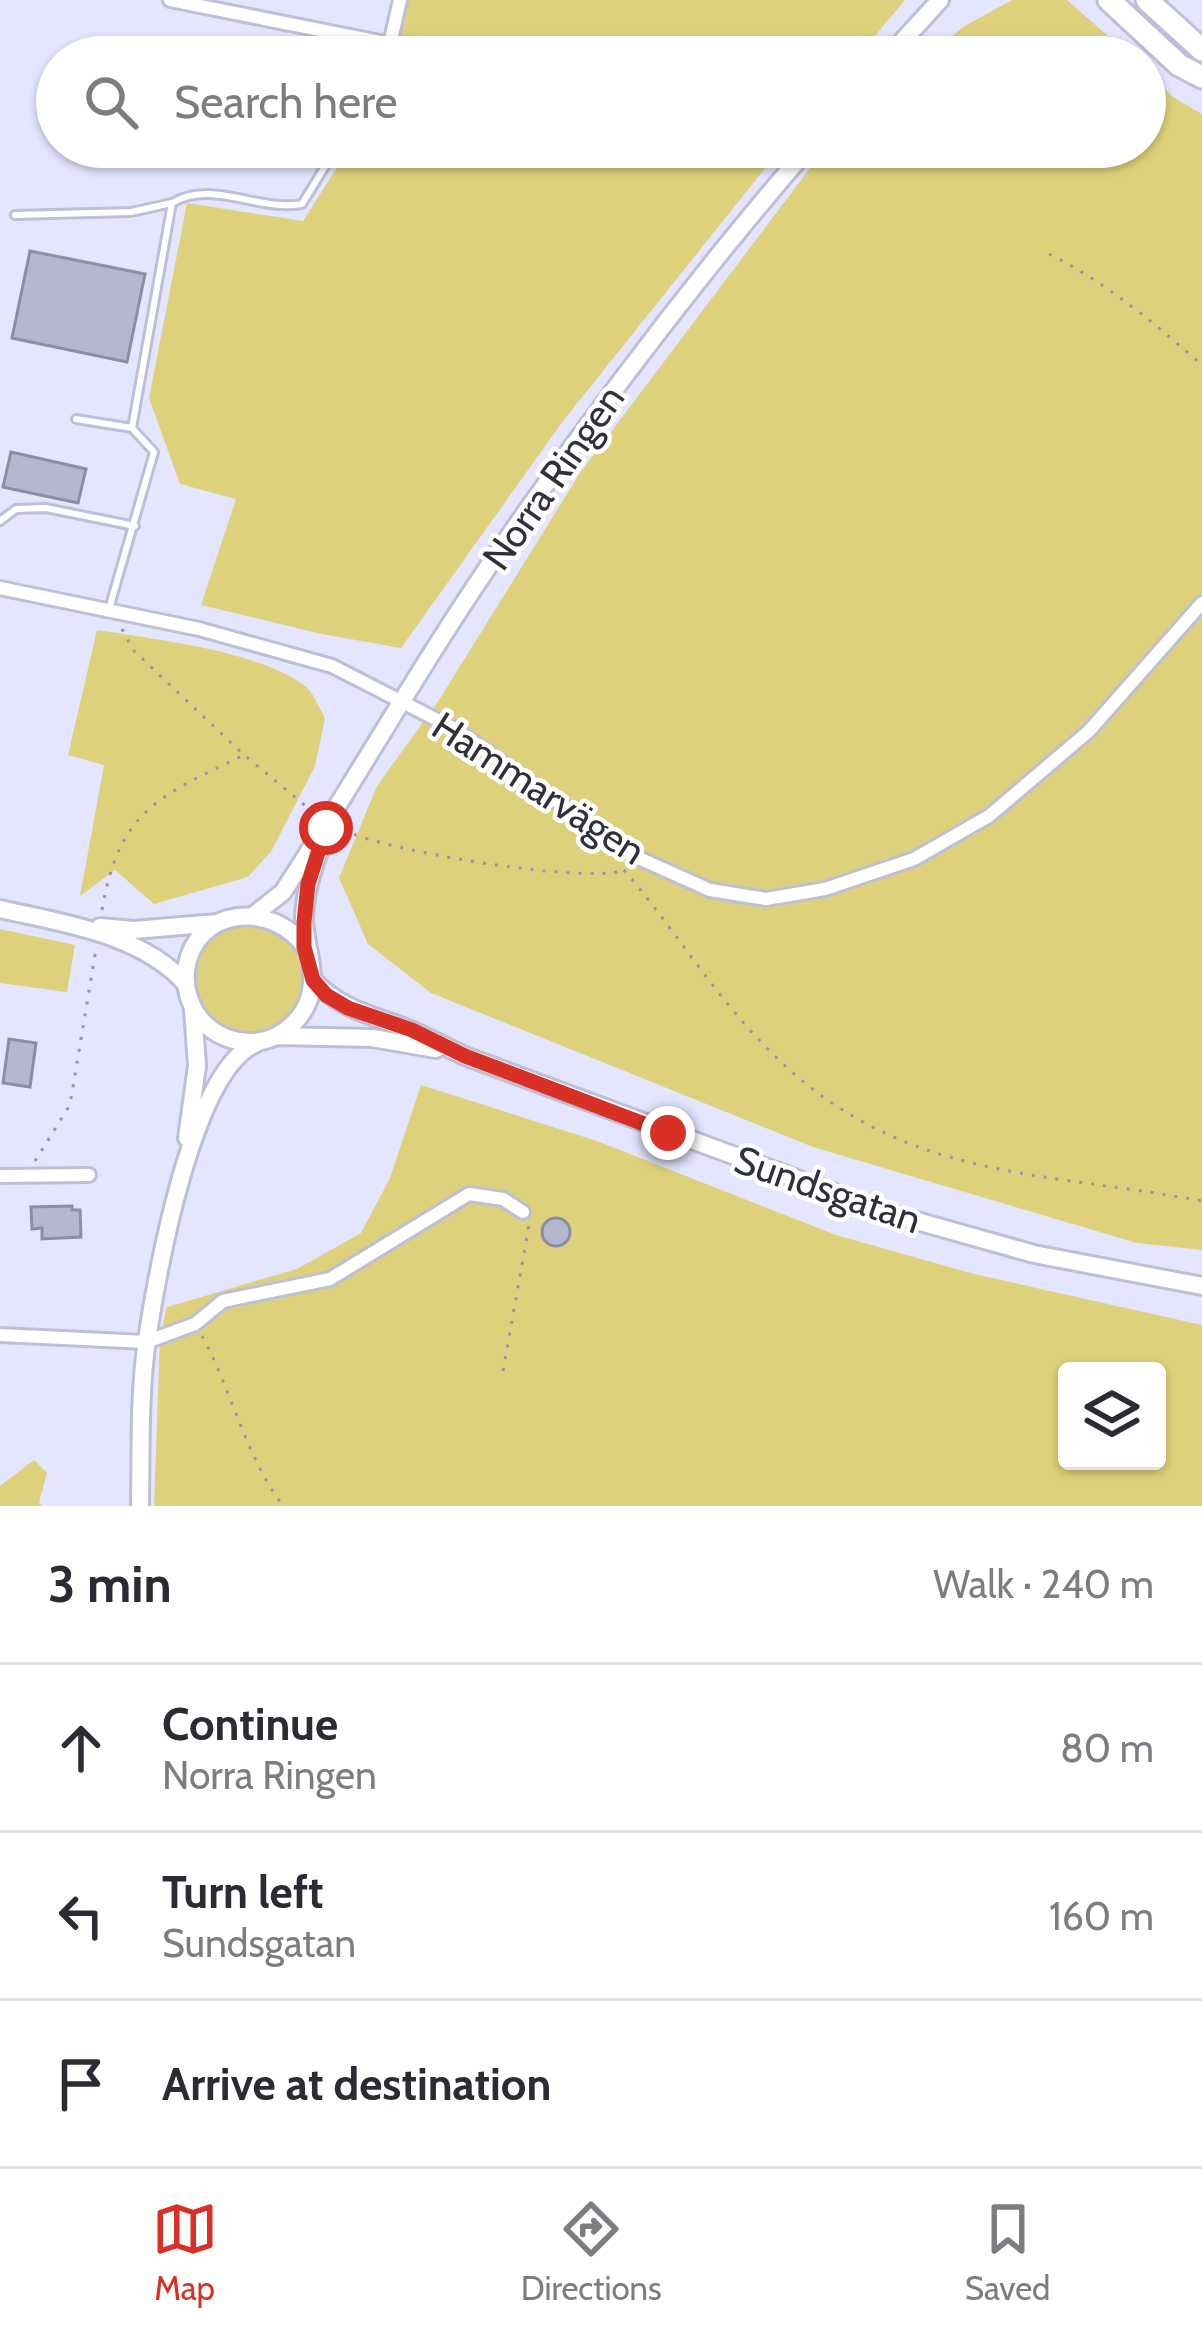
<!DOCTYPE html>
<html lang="en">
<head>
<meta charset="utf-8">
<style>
  :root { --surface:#fff; --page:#f2f2f3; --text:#2b2b33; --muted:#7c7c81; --line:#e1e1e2; --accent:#d93025 }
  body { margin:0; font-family:Cabin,sans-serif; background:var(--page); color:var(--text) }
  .controls { position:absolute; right:36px; bottom:36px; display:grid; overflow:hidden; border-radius:12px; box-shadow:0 3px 9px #0004 }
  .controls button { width:108px; height:108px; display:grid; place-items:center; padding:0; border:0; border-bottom:3px solid var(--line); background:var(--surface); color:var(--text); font:60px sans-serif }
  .stop { position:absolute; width:36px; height:36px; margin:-27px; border:9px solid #d93025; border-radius:50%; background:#fff }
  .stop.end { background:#d93025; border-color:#fff; box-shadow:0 3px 12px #0008 }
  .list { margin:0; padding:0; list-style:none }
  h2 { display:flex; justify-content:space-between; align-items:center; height:156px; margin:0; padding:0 48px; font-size:51px }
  h2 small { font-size:39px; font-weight:400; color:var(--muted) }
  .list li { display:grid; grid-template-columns:78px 1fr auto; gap:36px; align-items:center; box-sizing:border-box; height:168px; padding:0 48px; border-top:3px solid var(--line) }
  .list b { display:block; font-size:45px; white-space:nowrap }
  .list p { margin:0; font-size:39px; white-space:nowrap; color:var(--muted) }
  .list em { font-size:39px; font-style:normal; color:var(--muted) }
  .icon { flex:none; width:66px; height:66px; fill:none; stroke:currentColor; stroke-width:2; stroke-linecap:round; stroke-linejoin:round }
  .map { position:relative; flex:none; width:1202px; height:1506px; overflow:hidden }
  .search { position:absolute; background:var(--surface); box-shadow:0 3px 9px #0004; left:36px; right:36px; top:36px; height:132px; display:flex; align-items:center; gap:30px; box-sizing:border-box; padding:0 42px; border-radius:66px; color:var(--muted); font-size:45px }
  .sheet { height:660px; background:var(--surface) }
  nav { display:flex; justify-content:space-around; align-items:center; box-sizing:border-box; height:168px; border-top:3px solid var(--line); background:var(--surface); font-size:33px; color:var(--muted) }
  nav a { display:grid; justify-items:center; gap:6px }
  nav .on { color:var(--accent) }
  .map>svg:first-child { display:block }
  .green { fill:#ddd27b; fill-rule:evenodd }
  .building { fill:#b4b7ce; stroke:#8b8da3; stroke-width:3 }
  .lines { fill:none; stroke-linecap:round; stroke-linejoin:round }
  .service-casing { stroke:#bcbfd6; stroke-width:12 }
  .minor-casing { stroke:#bcbfd6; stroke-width:18 }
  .secondary-casing { stroke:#bcbfd6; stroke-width:22 }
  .motorway-casing { stroke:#bcbfd6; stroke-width:27 }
  .path { stroke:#9395a6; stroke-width:3; stroke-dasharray:3 9; stroke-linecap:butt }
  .service { stroke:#fff; stroke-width:6 }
  .minor { stroke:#fff; stroke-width:12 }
  .secondary { stroke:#fff; stroke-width:16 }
  .motorway { stroke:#fff; stroke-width:21 }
  .route { stroke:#d93025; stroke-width:15 }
  .labels { text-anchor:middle; stroke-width:9; stroke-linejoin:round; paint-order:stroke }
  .street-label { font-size:39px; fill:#2f3039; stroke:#fff }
</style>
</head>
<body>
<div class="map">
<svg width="1202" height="1506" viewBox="0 0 1202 1506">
  <rect width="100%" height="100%" fill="#e3e6fe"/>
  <path class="green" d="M406,0H905L857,57H393Z
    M1012,0H1067L1132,57H928L963,27Z
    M1145,68L1173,97L1202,114V1250L1137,1243L813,1147L431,993L368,944L339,878L377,786L439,700L580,473L826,147H1145Z
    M350,147H782L563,421L401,648L322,634L201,605L236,499L180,484L149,398L187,203L303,221Z
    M97,630C154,639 260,651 305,686C314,693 319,708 325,718L315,766L272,850L248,877L154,904L115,870L80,896L104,765L68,755Z
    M196 978a54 54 0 1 1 108 0a54 54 0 1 1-108 0Z
    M0,929L75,945L67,992L0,983Z
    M421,1085L597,1141L836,1235L974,1274L1202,1325V1506H154L160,1337L167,1307L297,1269L361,1233L390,1178ZM1067,1371H1157V1461H1067Z
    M34,1460L47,1473L39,1502L42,1506H0V1486Z"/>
  <path class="building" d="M30,251L145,274L127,362L12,338Z
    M11,452L86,469L78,503L3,487Z
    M9,1039L36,1043L30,1087L3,1083Z
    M72,1206V1210H80L81,1237L42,1239V1228L32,1229L31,1207Z
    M542 1232a14 14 0 1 1 28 0a14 14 0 1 1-28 0Z"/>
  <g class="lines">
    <g class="service-casing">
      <path id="service" d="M320,147L335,152
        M15,215L131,212L172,203
        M76,419L132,428
        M0,521L16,509L46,508L135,526
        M109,609L154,452L132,428L172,203C213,179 258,212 302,204L337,147"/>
    </g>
    <g class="minor-casing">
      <path id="minor" d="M170,0L390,44L400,0
        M0,588L199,629L332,666L455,729L634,856L710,890L766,899L825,889L914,859L989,816L1089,731L1202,603
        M0,1176L89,1175
        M0,1335L146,1342L195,1324L223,1301L330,1279L469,1194L503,1199L523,1212"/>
    </g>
    <g class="secondary-casing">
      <path id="secondary" d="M888,57L940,0
        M0,909C62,923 142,934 186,984
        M254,915L283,892C359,775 428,652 508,538C602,402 701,272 809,147
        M100,927L134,930L217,923
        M305,947C272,901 195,906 186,970C184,988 190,1007 202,1021C215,1035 233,1042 252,1042C284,1041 311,1013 312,982C313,960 304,940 304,918C305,892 312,870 321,846
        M313,980C340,1010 376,1016 413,1031C431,1039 448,1048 465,1056L892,1214L1034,1254L1202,1286
        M277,1036L372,1038L436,1049
        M187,1138L197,1066L193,1009
        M140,1506C141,1451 139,1394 147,1340C157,1274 192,1071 255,1044"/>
    </g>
    <g class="motorway-casing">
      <path id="motorway" d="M1109,0L1179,65L1202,77
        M1147,0L1202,50"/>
    </g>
    <path class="path" d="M1049,254C1106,282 1155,324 1202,365
      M122,629L133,650L244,755L313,812
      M343,830C387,851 578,883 622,871
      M624,870C672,926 711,990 762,1043C893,1181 1031,1169 1202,1201
      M102,910C119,809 160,796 244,755
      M35,1161L70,1105L96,949
      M202,1336C232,1391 246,1457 283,1506
      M503,1371L529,1225"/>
    <use href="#service" class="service"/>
    <use href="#minor" class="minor"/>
    <use href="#secondary" class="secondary"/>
    <use href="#motorway" class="motorway"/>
  </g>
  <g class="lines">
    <path class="route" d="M326,828L308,884L304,922V947L313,980L326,995L348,1008L412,1030L465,1056L668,1133"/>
  </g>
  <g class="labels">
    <g class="street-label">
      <text transform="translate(553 477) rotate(-55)" y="14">Norra Ringen</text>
      <text transform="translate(539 788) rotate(33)" y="14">Hammarvägen</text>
      <text transform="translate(828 1189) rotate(19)" y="14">Sundsgatan</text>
    </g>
  </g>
</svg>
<div class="controls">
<button><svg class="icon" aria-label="layers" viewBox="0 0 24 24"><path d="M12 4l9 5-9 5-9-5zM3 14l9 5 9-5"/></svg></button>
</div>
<div class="stop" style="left:326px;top:828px"></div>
<div class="stop end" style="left:668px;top:1133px"></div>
<div class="search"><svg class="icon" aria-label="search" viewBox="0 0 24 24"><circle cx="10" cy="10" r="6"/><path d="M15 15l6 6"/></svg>Search here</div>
</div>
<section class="sheet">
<h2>3 min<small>Walk · 240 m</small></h2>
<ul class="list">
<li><svg class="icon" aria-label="ahead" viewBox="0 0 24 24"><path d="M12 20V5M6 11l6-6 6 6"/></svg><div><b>Continue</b><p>Norra Ringen</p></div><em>80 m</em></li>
<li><svg class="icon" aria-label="left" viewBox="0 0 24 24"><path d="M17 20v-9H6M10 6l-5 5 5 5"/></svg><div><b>Turn left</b><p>Sundsgatan</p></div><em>160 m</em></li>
<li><svg class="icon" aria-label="arrive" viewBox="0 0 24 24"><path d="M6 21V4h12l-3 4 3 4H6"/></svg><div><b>Arrive at destination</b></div></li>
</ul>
</section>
<nav>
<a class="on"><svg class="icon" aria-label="map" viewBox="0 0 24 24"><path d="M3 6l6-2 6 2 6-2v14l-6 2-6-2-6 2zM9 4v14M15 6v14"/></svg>Map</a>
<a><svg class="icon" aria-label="directions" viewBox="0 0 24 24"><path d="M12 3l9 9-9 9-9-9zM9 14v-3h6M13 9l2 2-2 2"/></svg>Directions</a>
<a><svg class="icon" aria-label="saved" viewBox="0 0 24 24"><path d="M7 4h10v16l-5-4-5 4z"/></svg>Saved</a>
</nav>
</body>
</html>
